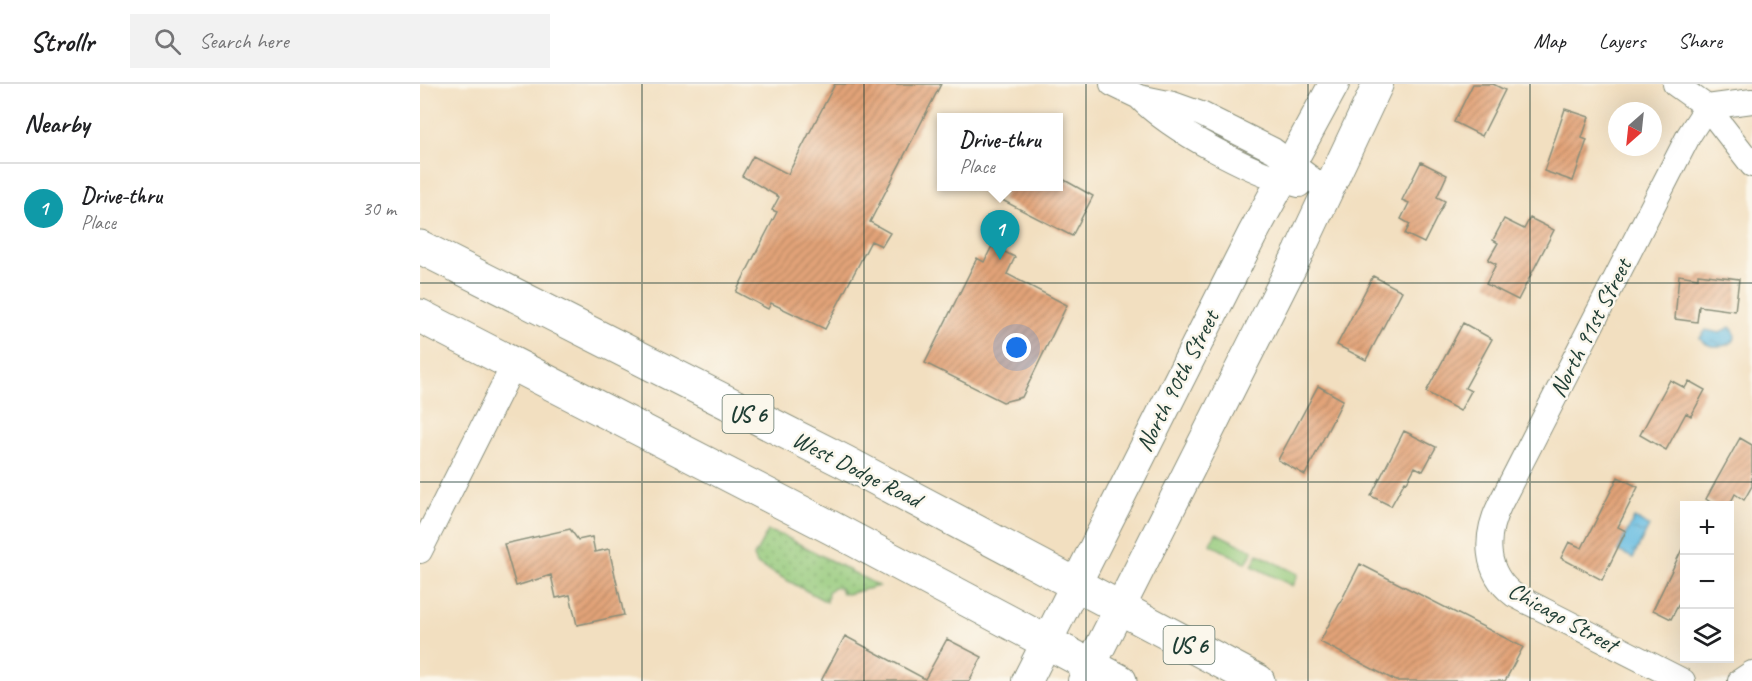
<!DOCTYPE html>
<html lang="en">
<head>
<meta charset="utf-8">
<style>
  :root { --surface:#fff; --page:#f2f2f2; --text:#202124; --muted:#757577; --line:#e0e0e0; --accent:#0f766e }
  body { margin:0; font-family:Caveat,sans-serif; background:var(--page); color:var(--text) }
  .controls { position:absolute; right:18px; bottom:18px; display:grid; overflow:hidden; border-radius:0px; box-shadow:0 6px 24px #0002 }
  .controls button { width:54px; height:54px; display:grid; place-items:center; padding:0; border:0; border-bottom:2px solid var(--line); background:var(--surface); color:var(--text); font:30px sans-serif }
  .compass { position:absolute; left:1188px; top:18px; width:54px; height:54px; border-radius:50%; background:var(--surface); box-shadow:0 6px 24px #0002; rotate:207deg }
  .you { position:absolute; left:597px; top:264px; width:21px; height:21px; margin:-15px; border:4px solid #fff; border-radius:50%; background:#1a73e8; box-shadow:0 0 0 9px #1a73e833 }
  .badge { display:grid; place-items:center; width:39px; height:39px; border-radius:50%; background:var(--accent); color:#fff; font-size:20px; font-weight:700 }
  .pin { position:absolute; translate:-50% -50px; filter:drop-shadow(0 2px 3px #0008) }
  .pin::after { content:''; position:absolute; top:32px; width:21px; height:18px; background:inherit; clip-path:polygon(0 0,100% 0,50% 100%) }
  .popup { position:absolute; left:517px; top:29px; width:126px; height:78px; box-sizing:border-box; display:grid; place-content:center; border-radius:0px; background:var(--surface); filter:drop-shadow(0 2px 4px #0005); font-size:20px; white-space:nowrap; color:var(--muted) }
  .popup b { font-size:22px; color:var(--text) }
  .popup::after { content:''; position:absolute; left:50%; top:100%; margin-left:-12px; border:12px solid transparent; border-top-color:var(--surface) }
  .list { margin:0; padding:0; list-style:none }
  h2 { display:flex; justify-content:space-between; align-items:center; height:78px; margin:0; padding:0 24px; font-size:26px }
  h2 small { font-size:20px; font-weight:400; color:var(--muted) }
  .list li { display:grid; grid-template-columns:39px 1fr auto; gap:18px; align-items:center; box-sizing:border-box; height:90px; padding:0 24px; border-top:2px solid var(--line) }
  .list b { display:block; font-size:22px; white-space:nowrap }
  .list p { margin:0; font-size:20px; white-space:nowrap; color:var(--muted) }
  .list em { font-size:20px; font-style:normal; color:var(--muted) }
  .icon { flex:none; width:33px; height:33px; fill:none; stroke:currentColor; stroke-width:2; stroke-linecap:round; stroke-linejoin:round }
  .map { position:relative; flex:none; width:1332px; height:597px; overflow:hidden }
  header { display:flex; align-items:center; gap:36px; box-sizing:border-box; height:84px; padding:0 30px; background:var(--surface); border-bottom:2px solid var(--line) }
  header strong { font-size:28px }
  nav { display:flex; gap:33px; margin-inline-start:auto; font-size:21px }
  .search { width:420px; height:54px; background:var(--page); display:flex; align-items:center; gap:15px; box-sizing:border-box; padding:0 21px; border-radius:0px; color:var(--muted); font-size:22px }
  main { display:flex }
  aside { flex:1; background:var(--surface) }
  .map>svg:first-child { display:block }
  .grass { fill:url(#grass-dots); stroke:#5a8357; stroke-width:1.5 }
  .garden { fill:#94c97a; stroke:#5a8357; stroke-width:1.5 }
  .water { fill:url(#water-ripples); stroke:#427c8a; stroke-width:1.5 }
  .building { fill:url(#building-hatch) }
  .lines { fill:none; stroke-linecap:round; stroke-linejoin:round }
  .minor-casing { stroke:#888e7a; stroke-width:26 }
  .major-casing { stroke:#888e7a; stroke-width:32 }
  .highway-casing { stroke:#888e7a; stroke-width:35 }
  .minor { stroke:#fff; stroke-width:24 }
  .major { stroke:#fff; stroke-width:30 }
  .highway { stroke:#fff; stroke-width:33 }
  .grid { fill:none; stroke:#1f3d34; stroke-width:1.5; stroke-opacity:0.55 }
  .labels { text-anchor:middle; stroke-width:5; stroke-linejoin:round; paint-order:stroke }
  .shield { fill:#fbf7ec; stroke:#61756b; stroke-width:1.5 }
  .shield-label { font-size:22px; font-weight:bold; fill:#1f3d34 }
  .street-label { font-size:24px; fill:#1f3d34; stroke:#fbf7ec }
</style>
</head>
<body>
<header>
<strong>Strollr</strong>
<div class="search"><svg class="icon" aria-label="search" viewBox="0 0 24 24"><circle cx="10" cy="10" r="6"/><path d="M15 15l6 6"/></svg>Search here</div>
<nav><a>Map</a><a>Layers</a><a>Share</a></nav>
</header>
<main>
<aside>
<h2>Nearby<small></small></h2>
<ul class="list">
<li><span class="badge" style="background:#0f9aa8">1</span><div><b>Drive-thru</b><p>Place</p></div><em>30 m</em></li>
</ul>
</aside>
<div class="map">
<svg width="1332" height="597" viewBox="0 0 1332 597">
  <defs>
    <pattern id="grass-dots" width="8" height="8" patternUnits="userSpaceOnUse" patternTransform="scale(1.5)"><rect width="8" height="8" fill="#94c97a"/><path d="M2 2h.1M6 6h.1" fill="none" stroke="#78a465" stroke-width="1.8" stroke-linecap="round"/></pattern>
    <pattern id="water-ripples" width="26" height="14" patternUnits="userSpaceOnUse" patternTransform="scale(1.5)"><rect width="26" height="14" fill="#64bbe1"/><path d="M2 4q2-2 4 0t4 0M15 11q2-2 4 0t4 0" fill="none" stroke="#5299b7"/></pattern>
    <pattern id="building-hatch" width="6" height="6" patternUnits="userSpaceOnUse" patternTransform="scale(1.5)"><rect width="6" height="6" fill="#e2a378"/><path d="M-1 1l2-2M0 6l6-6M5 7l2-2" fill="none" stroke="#b78663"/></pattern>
  </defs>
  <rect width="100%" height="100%" fill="#fbf7ec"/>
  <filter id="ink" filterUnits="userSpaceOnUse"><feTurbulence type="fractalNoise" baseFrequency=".0167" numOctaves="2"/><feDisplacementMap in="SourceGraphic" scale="12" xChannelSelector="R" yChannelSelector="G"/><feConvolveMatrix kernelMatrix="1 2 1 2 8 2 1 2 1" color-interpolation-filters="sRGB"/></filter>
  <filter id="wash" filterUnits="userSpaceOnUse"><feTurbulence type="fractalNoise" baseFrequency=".008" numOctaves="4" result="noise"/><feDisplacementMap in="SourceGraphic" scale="24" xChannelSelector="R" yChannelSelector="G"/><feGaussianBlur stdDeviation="1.35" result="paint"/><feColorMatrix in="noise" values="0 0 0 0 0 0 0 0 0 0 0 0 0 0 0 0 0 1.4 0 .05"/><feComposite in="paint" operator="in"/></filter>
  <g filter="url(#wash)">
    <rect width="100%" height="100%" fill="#f2dfc0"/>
    <path class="grass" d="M348,447L364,452L459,502L427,510L422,509L420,504L413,503L408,508L407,518L337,480L334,472Z"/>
    <path class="garden" d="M796,449L833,467L826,479L790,460Z
      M838,470L878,490L873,502L832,482Z"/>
    <path class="water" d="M1310,243L1314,247L1315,254C1308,265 1287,265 1280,254L1286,246L1300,249Z
      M1214,434L1229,442L1213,474L1198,467Z"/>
    <g id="blocks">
      <path class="building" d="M415,0H521L450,138L470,149L462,162L451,157L405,245L351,219L348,225L316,208L357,128L352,126L359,113L322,92L333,72L368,90Z
        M1053,0H1073L1085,6L1062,52L1034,38Z
        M1145,25L1169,33L1162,54L1167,56L1153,97L1124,87Z
        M1001,78L1027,91L1017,113L1025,117L1004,159L985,150L990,140L981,135L989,119L982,116Z
        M639,93L673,112L652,152L582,116L589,102H639Z
        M1110,134L1134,146L1098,216L1066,200L1076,180L1068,176L1078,159L1073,156L1084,135L1104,145Z
        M572,162L595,173L587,190L647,221L602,313L583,318L505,279L557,174L564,178Z
        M1278,190L1319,195L1315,227L1279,222L1277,238L1255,235L1259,191L1278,194Z
        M953,192L982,207L946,276L917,261Z
        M1043,239L1072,255L1045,304L1051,307L1040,327L1006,308Z
        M1250,296L1265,304L1269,297L1285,306L1271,332L1266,329L1246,366L1220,351Z
        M898,302L923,316L885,391L858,376Z
        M984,347L1016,363L1003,387L995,383L987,398L985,397L971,422L951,412Z
        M1320,354L1332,361V402L1324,416L1315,410L1309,422H1296L1286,415Z
        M1198,393L1218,403L1198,443L1206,447L1182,496L1141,474L1149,458L1162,464Z
        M150,445L158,456L172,453L175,468L189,465L204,531L157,541L150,511L136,514L131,491L96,502L84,460Z
        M1264,461V521L1260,518L1251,535L1233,526Z
        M940,480L1103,563L1085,597H976L900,558Z
        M425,552L505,595L527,555L562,573L549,597H401Z"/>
    </g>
  </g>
  <g filter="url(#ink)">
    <use href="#blocks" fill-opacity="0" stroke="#888e7a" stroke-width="1.5"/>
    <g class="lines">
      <g class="minor-casing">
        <path id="minor" d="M692,0L719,13L753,20L781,30L853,66L908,107
          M1255,0L1287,23L1332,81
          M719,13C750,46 835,91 879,101
          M0,467L93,282
          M1263,597L1094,511C1064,488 1064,452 1080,420L1269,51L1287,23L1332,17
          M1320,597L1332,589"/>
      </g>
      <g class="major-casing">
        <path id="major" d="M607,597L832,151L914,0
          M663,597L879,168L958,0"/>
      </g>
      <g class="highway-casing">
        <path id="highway" d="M0,163L425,378L838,597
          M0,232L410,443L700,597"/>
      </g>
      <use href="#minor" class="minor"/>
      <use href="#major" class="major"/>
      <use href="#highway" class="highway"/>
    </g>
  </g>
  <path class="grid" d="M222,0V597M444,0V597M666,0V597M888,0V597M1110,0V597M0,199H1332M0,398H1332"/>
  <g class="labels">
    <g class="shield">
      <rect x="302.5" y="311" width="51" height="38" rx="4.5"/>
      <rect x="743.5" y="542" width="51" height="38" rx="4.5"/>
    </g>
    <g class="shield-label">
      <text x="328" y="338">US 6</text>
      <text x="769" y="569">US 6</text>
    </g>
    <g class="street-label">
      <text transform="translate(1170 244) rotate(-63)" y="8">North 91st Street</text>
      <text transform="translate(757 297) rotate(-63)" y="8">North 90th Street</text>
      <text transform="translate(437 385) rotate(27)" y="8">West Dodge Road</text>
      <text transform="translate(1143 533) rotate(29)" y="8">Chicago Street</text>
    </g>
  </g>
</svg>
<div class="controls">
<button>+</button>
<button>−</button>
<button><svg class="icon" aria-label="layers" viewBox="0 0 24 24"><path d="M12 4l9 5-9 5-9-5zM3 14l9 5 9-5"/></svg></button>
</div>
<svg class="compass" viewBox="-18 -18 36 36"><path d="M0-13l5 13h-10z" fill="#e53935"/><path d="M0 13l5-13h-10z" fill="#757577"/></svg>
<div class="you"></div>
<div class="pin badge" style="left:580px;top:176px;background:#0f9aa8">1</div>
<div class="popup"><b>Drive-thru</b>Place</div>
</div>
</main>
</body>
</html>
